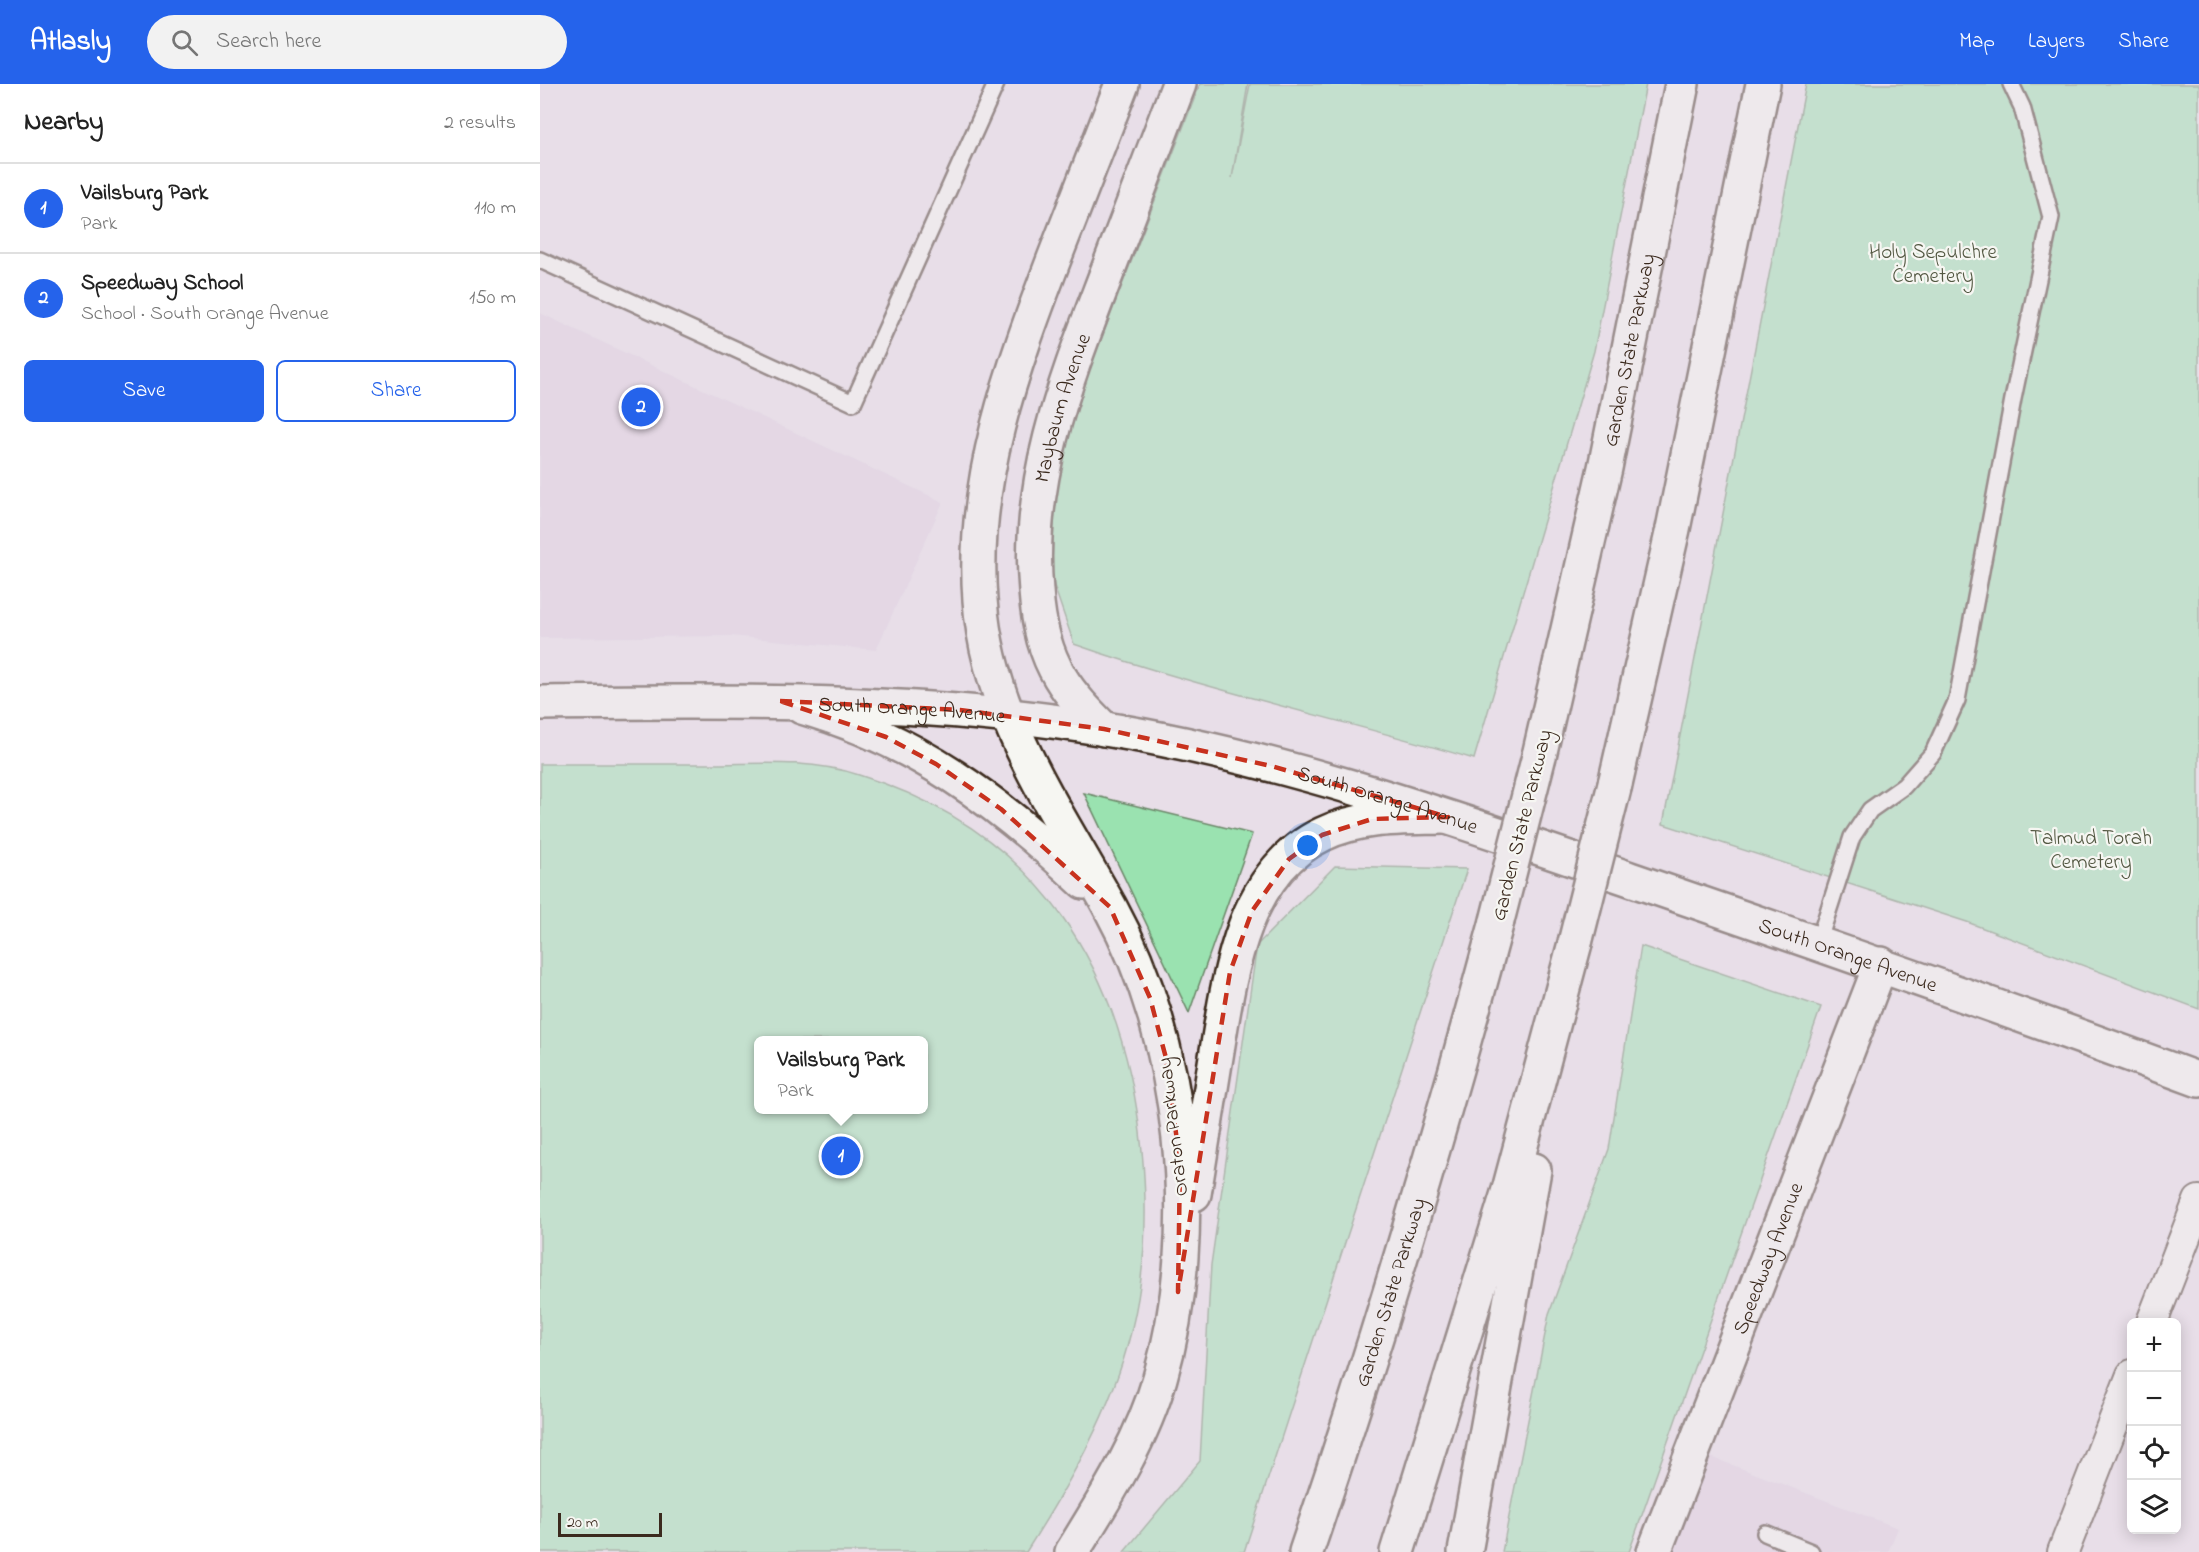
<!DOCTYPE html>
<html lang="en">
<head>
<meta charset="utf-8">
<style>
  :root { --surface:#fff; --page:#f2f2f2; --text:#222; --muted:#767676; --line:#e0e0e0; --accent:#2563eb }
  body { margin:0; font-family:"Indie Flower",sans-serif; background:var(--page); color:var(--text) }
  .controls { position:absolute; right:18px; bottom:18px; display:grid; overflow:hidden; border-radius:9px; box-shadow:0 3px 15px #0003 }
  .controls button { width:54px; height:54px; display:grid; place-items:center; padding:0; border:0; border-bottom:2px solid var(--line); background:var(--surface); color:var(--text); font:30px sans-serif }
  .scale { position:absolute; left:18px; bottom:15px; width:104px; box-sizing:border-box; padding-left:6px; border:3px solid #3b2a1e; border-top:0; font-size:16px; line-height:21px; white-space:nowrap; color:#3b2a1e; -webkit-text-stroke:4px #f6f6f2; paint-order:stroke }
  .you { position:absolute; left:768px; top:762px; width:21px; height:21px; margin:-15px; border:4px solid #fff; border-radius:50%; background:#1a73e8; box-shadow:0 0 0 9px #1a73e833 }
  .badge { display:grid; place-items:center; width:39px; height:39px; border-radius:50%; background:var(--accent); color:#fff; font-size:20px; font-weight:700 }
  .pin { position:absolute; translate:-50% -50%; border:3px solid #fff; box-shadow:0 2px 6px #0006 }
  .popup { position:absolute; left:214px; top:952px; width:174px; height:78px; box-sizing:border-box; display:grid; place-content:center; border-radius:9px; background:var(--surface); filter:drop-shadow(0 2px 4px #0005); font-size:20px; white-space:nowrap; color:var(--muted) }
  .popup b { font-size:22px; color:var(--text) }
  .popup::after { content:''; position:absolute; left:50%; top:100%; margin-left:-12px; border:12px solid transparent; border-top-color:var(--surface) }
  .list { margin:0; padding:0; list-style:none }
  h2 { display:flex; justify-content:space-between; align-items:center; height:78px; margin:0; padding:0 24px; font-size:26px }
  h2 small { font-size:20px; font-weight:400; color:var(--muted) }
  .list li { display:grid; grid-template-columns:39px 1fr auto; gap:18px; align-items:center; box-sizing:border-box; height:90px; padding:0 24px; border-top:2px solid var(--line) }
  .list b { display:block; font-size:22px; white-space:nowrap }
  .list p { margin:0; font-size:20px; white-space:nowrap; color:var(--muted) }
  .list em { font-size:20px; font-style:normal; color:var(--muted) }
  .actions { display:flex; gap:12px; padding:18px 24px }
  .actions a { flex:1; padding:14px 0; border:2px solid var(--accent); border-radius:9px; text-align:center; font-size:21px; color:var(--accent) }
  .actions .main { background:var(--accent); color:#fff }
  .icon { flex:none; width:33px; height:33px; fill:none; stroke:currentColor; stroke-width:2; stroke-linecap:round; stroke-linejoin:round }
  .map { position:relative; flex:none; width:1659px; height:1468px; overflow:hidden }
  header { display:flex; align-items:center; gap:36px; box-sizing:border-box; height:84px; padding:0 30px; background:var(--accent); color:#fff }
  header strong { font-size:28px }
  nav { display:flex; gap:33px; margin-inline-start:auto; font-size:21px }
  .search { width:420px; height:54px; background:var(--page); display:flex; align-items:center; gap:15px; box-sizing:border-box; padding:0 21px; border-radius:33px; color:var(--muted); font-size:22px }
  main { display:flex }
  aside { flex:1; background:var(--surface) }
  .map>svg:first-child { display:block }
  .built { fill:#dfcee1 }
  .green { fill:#9ae2b0; stroke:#6a8667; stroke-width:1.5; fill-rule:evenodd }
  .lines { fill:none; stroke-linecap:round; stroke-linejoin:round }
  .lane-casing { stroke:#3b2a1e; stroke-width:20 }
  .street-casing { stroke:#3b2a1e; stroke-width:34 }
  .secondary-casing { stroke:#3b2a1e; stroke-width:38 }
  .primary-casing { stroke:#3b2a1e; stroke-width:38 }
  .highway-casing { stroke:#3b2a1e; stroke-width:38 }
  .lane { stroke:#f6f6f2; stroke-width:15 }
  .street { stroke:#f6f6f2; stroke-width:30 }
  .secondary { stroke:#f6f6f2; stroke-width:33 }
  .primary { stroke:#f6f6f2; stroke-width:33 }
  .highway { stroke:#f6f6f2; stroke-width:33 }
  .highway-bridge-casing { stroke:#3b2a1e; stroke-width:38; stroke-linecap:butt }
  .highway-bridge { stroke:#f6f6f2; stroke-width:33 }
  .marked { fill:none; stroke:#c8321e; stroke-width:4.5; stroke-dasharray:12 8; stroke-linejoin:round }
  .labels { text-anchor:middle; stroke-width:4.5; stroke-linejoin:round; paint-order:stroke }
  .park-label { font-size:21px; fill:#535842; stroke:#f6f6f2 }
  .street-label { font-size:21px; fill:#3b2a1e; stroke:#f6f6f2 }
</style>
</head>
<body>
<header>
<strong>Atlasly</strong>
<div class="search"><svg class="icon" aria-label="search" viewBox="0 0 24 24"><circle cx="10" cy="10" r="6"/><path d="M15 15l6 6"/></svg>Search here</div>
<nav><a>Map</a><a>Layers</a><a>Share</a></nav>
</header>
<main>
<aside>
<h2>Nearby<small>2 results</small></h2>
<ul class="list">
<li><span class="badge">1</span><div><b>Vailsburg Park</b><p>Park</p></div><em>110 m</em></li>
<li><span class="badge">2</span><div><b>Speedway School</b><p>School · South Orange Avenue</p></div><em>150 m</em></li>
</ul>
<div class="actions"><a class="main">Save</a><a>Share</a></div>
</aside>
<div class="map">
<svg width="1659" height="1468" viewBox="0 0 1659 1468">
  <rect width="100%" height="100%" fill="#e8dee8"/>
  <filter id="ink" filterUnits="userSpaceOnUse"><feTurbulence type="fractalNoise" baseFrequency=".0167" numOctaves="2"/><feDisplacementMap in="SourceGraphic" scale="12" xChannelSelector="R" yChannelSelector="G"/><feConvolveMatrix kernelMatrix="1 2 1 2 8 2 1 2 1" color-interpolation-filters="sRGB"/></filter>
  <g filter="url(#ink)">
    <path class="built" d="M0,229L403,418L336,566L191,552L0,554Z
      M1171,1373L1358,1444L1348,1468H1133Z"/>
    <path class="green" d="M660,0H708L692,94L710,0H1106L1054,267L934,675C801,635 665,606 534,560L511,493L518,375L543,302Z
      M1266,0H1659V925L1427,838L1123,740Z
      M0,680C59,680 117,680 176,680C225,679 273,676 319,691C499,747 585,885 602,1067C608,1128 606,1188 591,1248C572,1327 529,1400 486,1468H0ZM218,956H383V1026H218Z
      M544,709L712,750L649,929Z
      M795,782L927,785L704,1468H584L660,1377L671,1181L717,861Z
      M1101,862L1281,923L1089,1468H962L1009,1230L1069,1065Z"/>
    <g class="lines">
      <g class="lane-casing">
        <path id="lane" d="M0,176L313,319L456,0
          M1278,859L1312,753L1330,726L1364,702L1393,669L1417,616L1473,315L1511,133L1482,23L1471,0
          M1225,1449L1271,1468"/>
      </g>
      <g class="street-casing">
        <path id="street" d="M1612,1238L1659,1117
          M1523,1468L1592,1291"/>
      </g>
      <g class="secondary-casing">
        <g id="secondary">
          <path d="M262,623C375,655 459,718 544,798"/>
          <path id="s1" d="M564,645C548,629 532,613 520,593C504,567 498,536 496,507C486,398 525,299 563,199C588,133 614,66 639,0"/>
          <path d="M654,1110C661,1066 668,1023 675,979C688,901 699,789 783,750C821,732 862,734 903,733"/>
          <path d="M532,1468C566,1413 602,1357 620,1294C663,1146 644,958 570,823C516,725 448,631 440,516C431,397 472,285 514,175C537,117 559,58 582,0"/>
          <path id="s2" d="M1114,1468L1341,880"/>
        </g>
      </g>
      <g class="primary-casing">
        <g id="primary">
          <path id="s3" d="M0,619C187,617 374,614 559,644C741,673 916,735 1090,795C1280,860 1470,926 1659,996"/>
        </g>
      </g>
      <g class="highway-casing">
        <g id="highway">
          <path id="s4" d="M999,672L1065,384L1142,0"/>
          <path d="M1075,700L1133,445L1223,0"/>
          <path id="s5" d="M766,1468C837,1259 900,1049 957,837"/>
          <path d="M857,1468L969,1106L1035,859"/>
          <path d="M925,1468L994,1086"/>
        </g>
      </g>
      <use href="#lane" class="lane"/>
      <use href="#street" class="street"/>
      <use href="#secondary" class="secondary"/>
      <use href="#primary" class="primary"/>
      <use href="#highway" class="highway"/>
      <g class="highway-bridge-casing">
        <path id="highway-bridge" d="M957,837L999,672
          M1035,859L1075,700"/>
      </g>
      <use href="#highway-bridge" class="highway-bridge"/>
    </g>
  </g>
  <path d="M0 0H1659V1468H0ZM240,617L420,626L564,645L731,682L908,733L832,735L782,751L749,775L712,827L690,888L638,1208L640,1079L626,974L610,914L570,823L461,725L396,680L346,653Z" fill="#e8dee8" fill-opacity=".55" fill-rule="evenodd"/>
  <path class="marked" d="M240,617L420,626L564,645L731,682L908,733L832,735L782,751L749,775L712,827L690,888L638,1208L640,1079L626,974L610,914L570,823L461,725L396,680L346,653Z"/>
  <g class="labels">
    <g class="park-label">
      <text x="1393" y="174">Holy Sepulchre<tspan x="1393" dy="24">Cemetery</tspan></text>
      <text x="1551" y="760">Talmud Torah<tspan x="1551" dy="24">Cemetery</tspan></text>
    </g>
    <g class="street-label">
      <text dy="7" stroke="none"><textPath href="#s4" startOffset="416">Garden State Parkway</textPath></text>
      <text dy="7" stroke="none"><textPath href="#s1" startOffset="345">Maybaum Avenue</textPath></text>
      <text dy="7" stroke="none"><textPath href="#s3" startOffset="372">South Orange Avenue</textPath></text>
      <text dy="7" stroke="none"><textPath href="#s3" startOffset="858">South Orange Avenue</textPath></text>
      <text transform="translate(981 741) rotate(-76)" y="7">Garden State Parkway</text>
      <text dy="7" stroke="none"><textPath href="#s3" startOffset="1344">South Orange Avenue</textPath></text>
      <text transform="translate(632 1043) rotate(-97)" y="7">Oraton Parkway</text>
      <text dy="7" stroke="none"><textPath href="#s2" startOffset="315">Speedway Avenue</textPath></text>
      <text dy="7" stroke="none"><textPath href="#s5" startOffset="273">Garden State Parkway</textPath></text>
    </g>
  </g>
</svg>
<div class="controls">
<button>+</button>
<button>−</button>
<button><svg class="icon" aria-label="locate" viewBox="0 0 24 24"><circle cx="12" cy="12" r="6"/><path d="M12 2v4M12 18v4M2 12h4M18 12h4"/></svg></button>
<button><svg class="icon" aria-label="layers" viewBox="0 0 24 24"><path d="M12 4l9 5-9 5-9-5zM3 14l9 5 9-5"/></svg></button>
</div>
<div class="scale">20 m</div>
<div class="you"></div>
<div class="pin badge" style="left:301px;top:1072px">1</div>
<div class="popup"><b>Vailsburg Park</b>Park</div>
<div class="pin badge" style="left:101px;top:323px">2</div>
</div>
</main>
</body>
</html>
